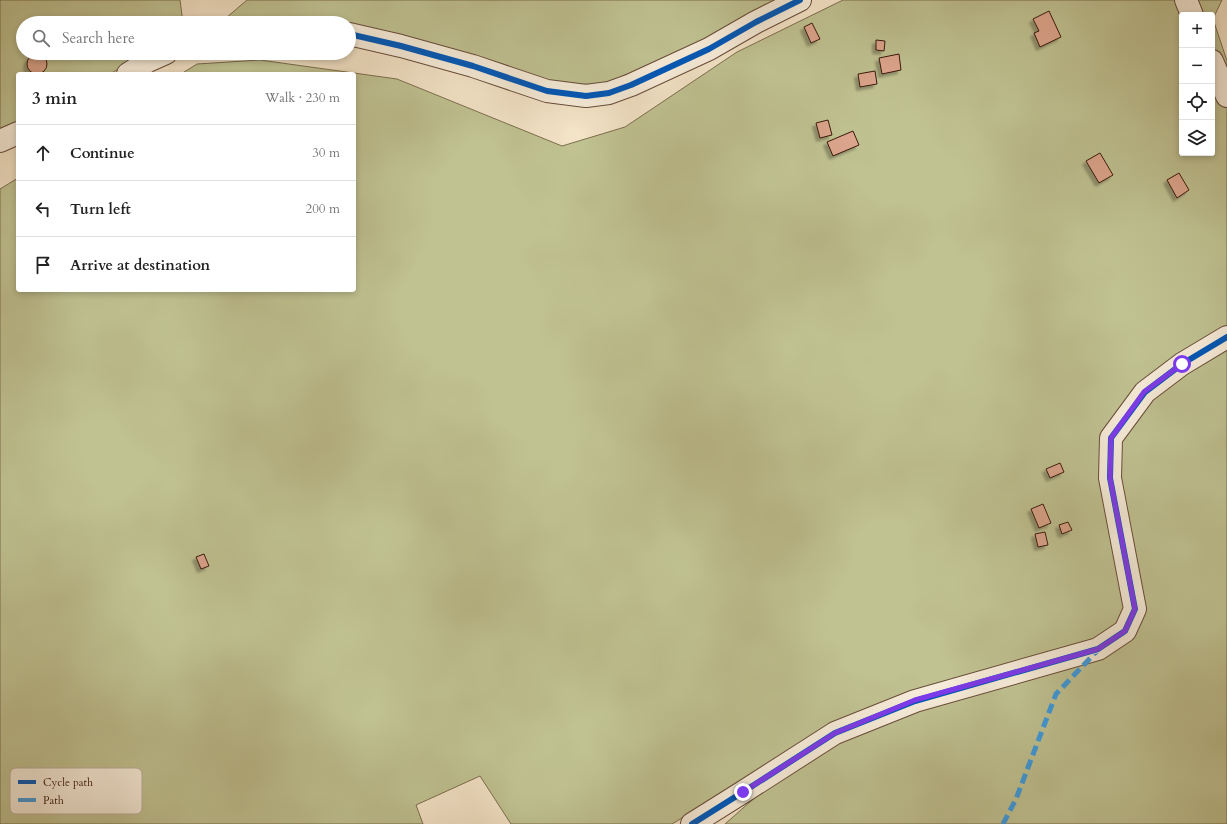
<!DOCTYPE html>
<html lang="en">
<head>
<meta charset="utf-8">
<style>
  :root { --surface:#fff; --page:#f6f6f6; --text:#222; --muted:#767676; --line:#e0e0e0 }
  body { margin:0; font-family:Cardo,serif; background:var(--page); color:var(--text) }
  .controls { position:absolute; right:12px; top:12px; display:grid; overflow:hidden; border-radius:4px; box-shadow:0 2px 6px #0003 }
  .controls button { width:36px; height:36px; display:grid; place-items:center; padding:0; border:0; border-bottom:1px solid var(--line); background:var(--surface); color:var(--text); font:20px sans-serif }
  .stop { position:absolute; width:12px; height:12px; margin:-9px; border:3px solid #7c3aed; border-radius:50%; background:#fff }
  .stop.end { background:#7c3aed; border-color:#fff; box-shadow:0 1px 4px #0008 }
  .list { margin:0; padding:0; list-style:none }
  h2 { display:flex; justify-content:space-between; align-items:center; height:52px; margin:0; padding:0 16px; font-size:17px }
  h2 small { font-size:13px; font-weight:400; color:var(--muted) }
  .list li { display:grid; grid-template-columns:26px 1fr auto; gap:12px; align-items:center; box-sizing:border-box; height:56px; padding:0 16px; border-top:1px solid var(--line) }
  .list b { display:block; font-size:15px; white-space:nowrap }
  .list em { font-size:13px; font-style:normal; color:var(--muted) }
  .icon { flex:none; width:22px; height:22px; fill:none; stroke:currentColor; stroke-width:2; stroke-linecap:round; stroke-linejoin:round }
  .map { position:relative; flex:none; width:1227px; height:824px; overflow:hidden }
  .search { position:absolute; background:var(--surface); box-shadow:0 2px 6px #0003; left:16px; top:16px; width:340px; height:44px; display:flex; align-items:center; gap:10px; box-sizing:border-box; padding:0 14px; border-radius:22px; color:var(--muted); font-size:15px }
  .panel { position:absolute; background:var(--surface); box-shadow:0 2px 6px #0003; left:16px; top:72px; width:340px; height:220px; border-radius:4px }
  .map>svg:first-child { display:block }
  .green { fill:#c0c292; stroke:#7c6e4e; fill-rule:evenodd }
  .building { fill:#dca58d; stroke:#39190b; filter:url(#shadow) }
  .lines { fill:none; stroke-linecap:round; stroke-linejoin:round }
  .minor-casing { stroke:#684c3a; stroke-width:24 }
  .minor { stroke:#f7eddb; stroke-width:22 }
  .quiet { stroke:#3e9bde; stroke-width:5; stroke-dasharray:10 5; stroke-linecap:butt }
  .cycleway-casing { stroke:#f7eddb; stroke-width:8 }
  .cycleway { stroke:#0057b8; stroke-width:6 }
  .route { stroke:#7c3aed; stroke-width:5 }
  .key { fill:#f7eddb; stroke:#bead9d; stroke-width:1 }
  .key-label { font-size:11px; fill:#39190b }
</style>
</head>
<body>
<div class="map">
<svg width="1227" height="824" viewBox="0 0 1227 824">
  <defs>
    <filter id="shadow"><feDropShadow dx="-3.5" dy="3.5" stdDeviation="1" flood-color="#0004"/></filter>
  </defs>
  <rect width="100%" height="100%" fill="#f3e3c7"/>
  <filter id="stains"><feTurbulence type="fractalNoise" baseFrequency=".005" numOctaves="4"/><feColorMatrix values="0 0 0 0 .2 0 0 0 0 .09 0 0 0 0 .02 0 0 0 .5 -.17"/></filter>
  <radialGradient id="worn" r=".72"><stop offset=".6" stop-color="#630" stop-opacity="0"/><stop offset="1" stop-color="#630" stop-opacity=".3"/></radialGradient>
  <path class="green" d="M0,0H180L183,23H23V53H145L110,74H18V123L0,132Z
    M247,0H784L721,32L605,84L550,85L349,27V23L226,18Z
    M843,0H1222L1213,19L1227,61V824H725L760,793L749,778L672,824H511L480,776L416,805L423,824H0V189L18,178V290H354V74H181L197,64L260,60L397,79L562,146L625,127L737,52ZM1182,15H1212V153H1182Z"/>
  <path class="building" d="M1049,11L1061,37L1040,47L1034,33L1039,31L1033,19Z
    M812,23L820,39L811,43L804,27Z
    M876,40L885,41L884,51L876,50Z
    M27 64a10 10 0 1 1 20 0a10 10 0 1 1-20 0Z
    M899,54L901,70L882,74L879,58Z
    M875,71L877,84L860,87L858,74Z
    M828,120L832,135L820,138L816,123Z
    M853,131L859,145L833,156L827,142Z
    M1100,153L1113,175L1099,183L1086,161Z
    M1179,173L1189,190L1177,198L1167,180Z
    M1060,463L1064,472L1050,478L1046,469Z
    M1043,504L1051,523L1039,528L1031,509Z
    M1068,522L1072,530L1062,534L1059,525Z
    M1045,532L1048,545L1038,547L1035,534Z
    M204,554L209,566L201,569L196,557Z"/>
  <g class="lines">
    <g class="minor-casing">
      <path id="minor" d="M1186,0L1192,15
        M349,34L401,46L473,66L547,91L586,96L609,93L631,85L709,49L756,22L800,0
        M1212,61L1227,96
        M128,74L148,61L166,53
        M0,141L18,133
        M692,824L743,792L835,733L915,701L1098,649L1125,631L1135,609L1110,478L1111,438L1145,392L1182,364L1227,337"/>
    </g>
    <use href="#minor" class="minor"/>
    <path class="quiet" d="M1003,824L1016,799L1056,694L1097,651"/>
    <g class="cycleway-casing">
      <path id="cycleway" d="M349,34L401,46L473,66L547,91L586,96L609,93L631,85L709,49L756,22L800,0
        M692,824L743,792L835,733L915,701L1098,649L1125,631L1135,609L1110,478L1111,438L1145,392L1182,364L1227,337"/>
    </g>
    <use href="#cycleway" class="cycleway"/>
  </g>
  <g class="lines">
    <path class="route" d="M743,792L835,733L915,700L1098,649L1125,631L1135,609L1110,478L1111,438L1144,392L1182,364"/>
  </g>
  <rect x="10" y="768" width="132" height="46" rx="6" class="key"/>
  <rect x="18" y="780" width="18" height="4" fill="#0057b8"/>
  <rect x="18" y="798" width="18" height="4" fill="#3e9bde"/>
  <g class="key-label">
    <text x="43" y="786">Cycle path</text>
    <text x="43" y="804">Path</text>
  </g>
  <rect width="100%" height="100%" filter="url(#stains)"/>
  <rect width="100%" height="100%" fill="url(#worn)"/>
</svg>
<div class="controls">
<button>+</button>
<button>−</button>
<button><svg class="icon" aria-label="locate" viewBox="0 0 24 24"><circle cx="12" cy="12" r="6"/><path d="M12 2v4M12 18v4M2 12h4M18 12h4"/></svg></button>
<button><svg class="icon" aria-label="layers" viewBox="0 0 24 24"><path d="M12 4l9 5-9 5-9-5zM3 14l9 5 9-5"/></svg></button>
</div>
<div class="stop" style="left:1182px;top:364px"></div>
<div class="stop end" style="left:743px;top:792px"></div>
<div class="search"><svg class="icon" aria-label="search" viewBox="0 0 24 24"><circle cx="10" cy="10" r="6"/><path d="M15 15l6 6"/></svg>Search here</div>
<section class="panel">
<h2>3 min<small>Walk · 230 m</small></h2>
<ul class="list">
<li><svg class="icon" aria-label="ahead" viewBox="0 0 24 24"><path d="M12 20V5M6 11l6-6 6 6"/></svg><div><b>Continue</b></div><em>30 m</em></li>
<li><svg class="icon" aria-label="left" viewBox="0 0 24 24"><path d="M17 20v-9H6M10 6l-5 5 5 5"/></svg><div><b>Turn left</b></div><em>200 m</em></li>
<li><svg class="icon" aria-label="arrive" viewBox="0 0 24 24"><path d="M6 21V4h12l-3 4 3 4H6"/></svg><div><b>Arrive at destination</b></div></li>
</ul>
</section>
</div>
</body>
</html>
